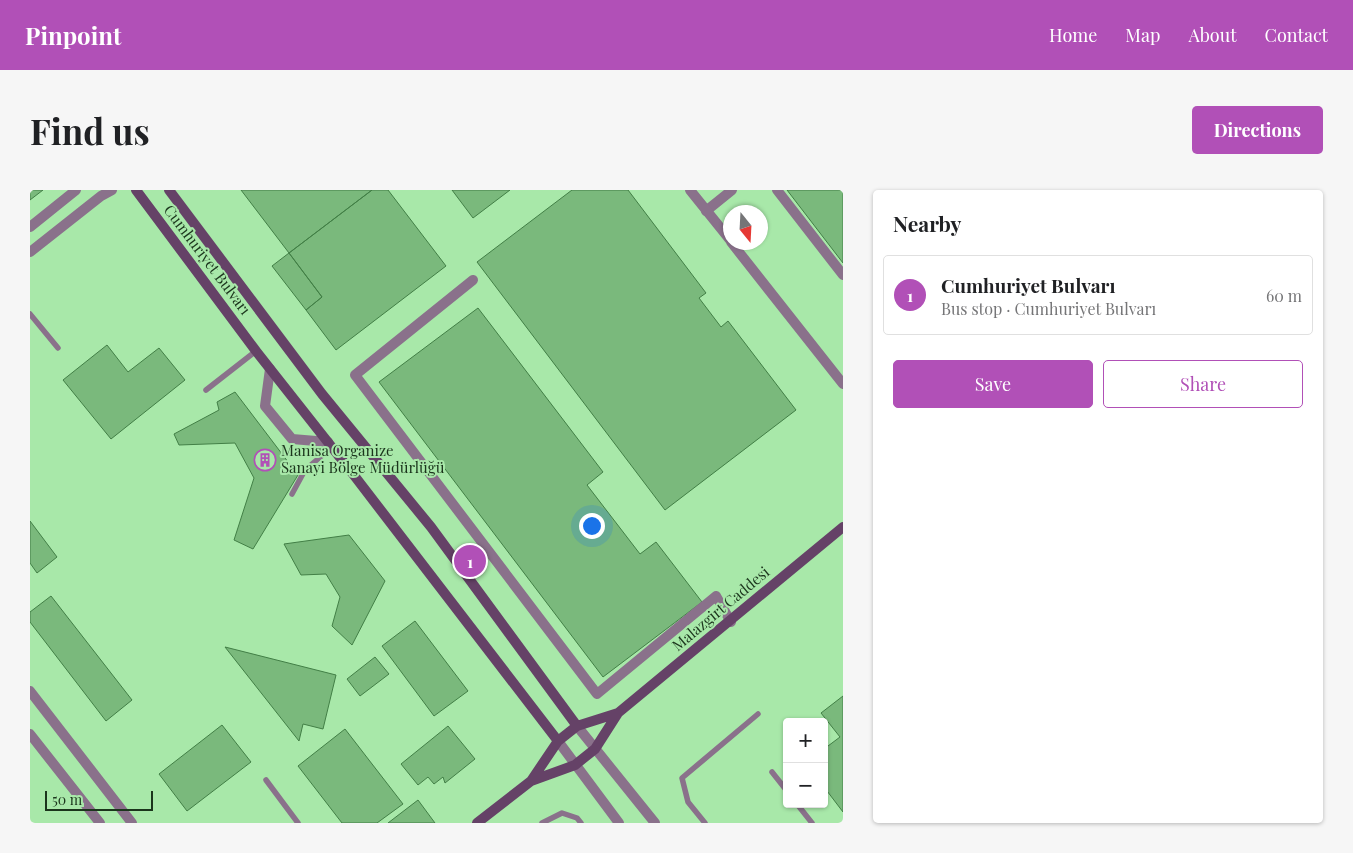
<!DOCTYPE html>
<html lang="en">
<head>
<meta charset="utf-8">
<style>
  :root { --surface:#fff; --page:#f6f6f6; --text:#202124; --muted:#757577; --line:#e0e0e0; --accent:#b150b7 }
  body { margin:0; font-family:"Playfair Display",serif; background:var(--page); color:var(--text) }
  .controls { position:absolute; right:15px; bottom:15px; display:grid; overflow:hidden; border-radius:5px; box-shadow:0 1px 4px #0004 }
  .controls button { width:45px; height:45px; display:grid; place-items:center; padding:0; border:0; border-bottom:1px solid var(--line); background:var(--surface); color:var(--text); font:25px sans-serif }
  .compass { position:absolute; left:693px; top:15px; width:45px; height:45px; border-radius:50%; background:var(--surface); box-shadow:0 1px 4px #0004; rotate:162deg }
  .scale { position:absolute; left:15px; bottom:12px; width:108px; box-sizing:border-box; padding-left:5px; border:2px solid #1b351c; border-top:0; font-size:14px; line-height:18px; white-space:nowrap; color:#1b351c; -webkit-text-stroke:4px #a8e8a9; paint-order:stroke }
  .you { position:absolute; left:561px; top:335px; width:18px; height:18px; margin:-12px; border:4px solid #fff; border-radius:50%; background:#1a73e8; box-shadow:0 0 0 8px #1a73e833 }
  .badge { display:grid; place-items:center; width:32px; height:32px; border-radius:50%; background:var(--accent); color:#fff; font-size:16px; font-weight:700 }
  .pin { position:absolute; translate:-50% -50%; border:2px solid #fff; box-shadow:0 1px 5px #0006 }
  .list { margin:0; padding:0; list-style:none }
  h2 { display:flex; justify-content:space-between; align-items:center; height:65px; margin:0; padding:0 20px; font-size:21px }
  h2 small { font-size:16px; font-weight:400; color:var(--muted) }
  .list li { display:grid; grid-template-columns:32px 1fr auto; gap:15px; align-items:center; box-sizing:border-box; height:80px; margin:0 10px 10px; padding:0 10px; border:1px solid var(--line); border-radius:5px }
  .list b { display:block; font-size:19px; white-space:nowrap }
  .list p { margin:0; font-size:16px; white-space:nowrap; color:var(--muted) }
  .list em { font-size:16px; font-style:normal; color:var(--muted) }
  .actions { display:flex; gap:10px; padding:15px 20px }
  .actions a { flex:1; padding:11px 0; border:1px solid var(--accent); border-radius:5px; text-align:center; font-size:18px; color:var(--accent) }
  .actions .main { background:var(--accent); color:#fff }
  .map { position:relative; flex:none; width:813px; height:633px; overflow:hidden; border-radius:5px }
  header { display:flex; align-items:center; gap:30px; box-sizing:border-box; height:70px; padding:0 25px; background:var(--accent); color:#fff }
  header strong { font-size:24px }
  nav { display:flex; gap:28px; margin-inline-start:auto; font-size:18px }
  .intro { display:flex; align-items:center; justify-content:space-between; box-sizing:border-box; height:120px; padding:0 30px }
  h1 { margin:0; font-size:35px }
  .button { padding:12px 22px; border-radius:5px; background:var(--accent); color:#fff; font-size:18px; font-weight:700 }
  main { display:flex; gap:30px; padding:0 30px }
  aside { flex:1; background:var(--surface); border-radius:5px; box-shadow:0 1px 4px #0004 }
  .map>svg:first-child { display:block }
  .building { fill:#7ab97c; stroke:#427f46 }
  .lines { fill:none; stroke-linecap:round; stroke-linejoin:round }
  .service { stroke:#8a718b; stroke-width:5.5 }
  .minor { stroke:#8a718b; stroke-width:10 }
  .tertiary { stroke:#8a718b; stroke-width:10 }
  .secondary { stroke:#654267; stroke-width:10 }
  .labels { text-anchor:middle; stroke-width:4; stroke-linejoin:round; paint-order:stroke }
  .street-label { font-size:15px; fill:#1b351c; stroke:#a8e8a9 }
  .poi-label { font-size:15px; fill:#1b351c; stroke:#a8e8a9; text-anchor:start }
</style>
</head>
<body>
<header>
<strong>Pinpoint</strong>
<nav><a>Home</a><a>Map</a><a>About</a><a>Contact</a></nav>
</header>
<div class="intro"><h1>Find us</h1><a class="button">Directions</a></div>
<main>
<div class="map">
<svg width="813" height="633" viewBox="0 0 813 633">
  <rect width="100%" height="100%" fill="#a8e8a9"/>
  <path class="building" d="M0,0H13L0,10Z
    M211,0H342L259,63Z
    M342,0H358L416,76L306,160L276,120L292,107L259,63Z
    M422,0H480L443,28Z
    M542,0H598L676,103L669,108L691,137L698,131L766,220L635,320L447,72Z
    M757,0H813V73Z
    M259,63L292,107L276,120L242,76Z
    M448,118L573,282L557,295L610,364L626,352L672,412L573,487L349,192Z
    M77,155L98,182L129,158L155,190L81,249L33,190Z
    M205,202L268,285L223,359L204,350L224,288L205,253L149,255L144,244L189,220L187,212Z
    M0,331L27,367L7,383L0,373Z
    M319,345L355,391L322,455L302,436L310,407L296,384L271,385L254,354Z
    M21,406L102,510L76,531L0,432V422Z
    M385,431L438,501L404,526L352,456Z
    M195,457L306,485L293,539L273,534L269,551Z
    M345,467L359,484L330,506L317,489Z
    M813,506V622L794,597V559L810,547L791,523Z
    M192,535L221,572L157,621L129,584Z
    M418,536L445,569L415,593L413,587L404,594L398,587L388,595L371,574Z
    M315,539L373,614L347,633H312L268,576Z
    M388,610L405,633H358Z"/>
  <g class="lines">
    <path class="service" d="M0,124L28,158
      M176,200L226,161
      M262,304L275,280L302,257
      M742,582L757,601
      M236,590L268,633
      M767,614L782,633
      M512,633L532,623L547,628L551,633
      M675,633L658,612L652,588L728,524"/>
    <path class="minor" d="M747,0L813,85
      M676,21L702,0
      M443,90L325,185L567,504L686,406L701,432
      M240,179L235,216L262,249L298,252"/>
    <path class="tertiary" d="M660,0L701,51
      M0,37L46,0
      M701,52L813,194
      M0,62L71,6L82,0
      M0,501L102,633
      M547,536L625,633
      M0,544L70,633
      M528,551L589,633"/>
    <path class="secondary" d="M106,0L226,161L323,284L528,551
      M139,0L292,204L401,337L547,536
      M501,591L528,551L547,536L588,523
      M447,633L501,591L545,575L565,559L588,523L813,337"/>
  </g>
  <defs>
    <g id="building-ring" transform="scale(1.125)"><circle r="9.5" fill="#a8e8a9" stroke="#b150b7" stroke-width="1.5"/><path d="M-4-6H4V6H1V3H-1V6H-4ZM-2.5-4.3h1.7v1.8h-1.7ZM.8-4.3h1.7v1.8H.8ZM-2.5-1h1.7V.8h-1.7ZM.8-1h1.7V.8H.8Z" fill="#b150b7"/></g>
  </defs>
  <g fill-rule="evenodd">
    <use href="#building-ring" x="235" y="270"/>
  </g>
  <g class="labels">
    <g class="street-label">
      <text transform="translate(177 70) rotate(53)" y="5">Cumhuriyet Bulvarı</text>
      <text transform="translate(691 419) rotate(-40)" y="5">Malazgirt Caddesi</text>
    </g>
    <g class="poi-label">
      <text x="251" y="266">Manisa Organize<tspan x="251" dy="17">Sanayi Bölge Müdürlüğü</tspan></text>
    </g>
  </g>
</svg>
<div class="controls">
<button>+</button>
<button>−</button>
</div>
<svg class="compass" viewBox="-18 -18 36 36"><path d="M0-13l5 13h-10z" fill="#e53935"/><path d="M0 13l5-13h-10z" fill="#757577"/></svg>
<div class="scale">50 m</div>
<div class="you"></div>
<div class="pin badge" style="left:440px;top:371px">1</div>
</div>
<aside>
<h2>Nearby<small></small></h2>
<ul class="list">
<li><span class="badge">1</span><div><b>Cumhuriyet Bulvarı</b><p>Bus stop · Cumhuriyet Bulvarı</p></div><em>60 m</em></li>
</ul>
<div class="actions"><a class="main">Save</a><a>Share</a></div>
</aside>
</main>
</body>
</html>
